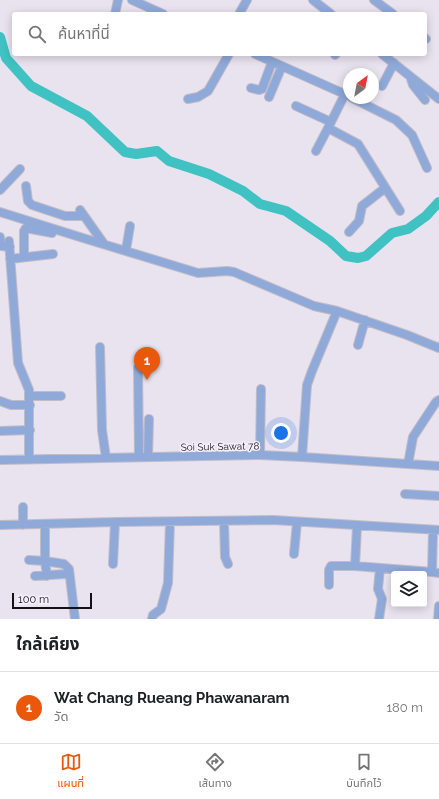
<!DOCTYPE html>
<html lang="th">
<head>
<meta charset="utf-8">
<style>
  :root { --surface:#fff; --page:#f2f2f2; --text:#202124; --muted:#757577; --line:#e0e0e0; --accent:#ea580c }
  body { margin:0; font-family:Raleway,"Noto Sans Thai",sans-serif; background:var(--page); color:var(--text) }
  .controls { position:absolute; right:12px; bottom:12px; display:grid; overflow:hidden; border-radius:4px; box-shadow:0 2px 10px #0003 }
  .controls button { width:36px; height:36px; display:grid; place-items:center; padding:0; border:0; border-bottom:1px solid var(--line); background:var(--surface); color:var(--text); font:20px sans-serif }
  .compass { position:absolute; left:343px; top:68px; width:36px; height:36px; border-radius:50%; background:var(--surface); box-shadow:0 2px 10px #0003; rotate:32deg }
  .scale { position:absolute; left:12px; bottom:10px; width:80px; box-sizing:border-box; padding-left:4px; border:2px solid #131115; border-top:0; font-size:11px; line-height:14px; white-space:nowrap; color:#131115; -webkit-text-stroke:3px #f6f0fd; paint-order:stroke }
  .you { position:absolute; left:281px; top:433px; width:14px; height:14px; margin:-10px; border:3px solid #fff; border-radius:50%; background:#1a73e8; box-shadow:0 0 0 6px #1a73e833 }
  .badge { display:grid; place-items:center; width:26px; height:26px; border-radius:50%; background:var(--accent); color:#fff; font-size:13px; font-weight:700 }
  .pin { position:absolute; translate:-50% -33px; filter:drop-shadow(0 1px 2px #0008) }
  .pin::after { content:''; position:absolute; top:21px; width:14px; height:12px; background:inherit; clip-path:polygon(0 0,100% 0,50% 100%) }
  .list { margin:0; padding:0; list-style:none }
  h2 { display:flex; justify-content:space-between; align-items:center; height:52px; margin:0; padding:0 16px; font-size:17px }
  h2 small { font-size:13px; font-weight:400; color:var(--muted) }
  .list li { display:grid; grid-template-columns:26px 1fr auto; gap:12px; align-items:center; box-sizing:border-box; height:72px; padding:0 16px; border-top:1px solid var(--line) }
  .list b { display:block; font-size:15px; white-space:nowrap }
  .list p { margin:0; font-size:13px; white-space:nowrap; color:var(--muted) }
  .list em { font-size:13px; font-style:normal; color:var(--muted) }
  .icon { flex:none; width:22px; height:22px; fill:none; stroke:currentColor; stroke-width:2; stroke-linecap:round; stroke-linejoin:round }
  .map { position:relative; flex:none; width:439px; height:619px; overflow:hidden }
  .search { position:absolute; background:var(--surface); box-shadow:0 2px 10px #0003; left:12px; right:12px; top:12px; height:44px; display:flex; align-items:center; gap:10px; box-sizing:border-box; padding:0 14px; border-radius:4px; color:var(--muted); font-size:15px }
  .sheet { height:124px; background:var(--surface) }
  nav { display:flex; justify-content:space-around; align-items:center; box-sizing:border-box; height:56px; border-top:1px solid var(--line); background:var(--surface); font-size:11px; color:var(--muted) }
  nav a { display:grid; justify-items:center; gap:2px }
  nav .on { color:var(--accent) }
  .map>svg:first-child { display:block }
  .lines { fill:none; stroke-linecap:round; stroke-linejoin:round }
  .river { stroke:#40c1c2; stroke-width:10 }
  .minor-casing { stroke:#c2bcc8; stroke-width:10 }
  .minor { stroke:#8fa9d9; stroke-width:8 }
  .labels { text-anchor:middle; stroke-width:3; stroke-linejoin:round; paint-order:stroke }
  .street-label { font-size:10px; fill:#131115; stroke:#f6f0fd }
</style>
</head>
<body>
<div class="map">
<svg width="439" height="619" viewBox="0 0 439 619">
  <rect width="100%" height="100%" fill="#e9e2ef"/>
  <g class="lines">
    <path class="river" d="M0,37L6,58L31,86L87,116L125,152L136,154L157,151L169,161L209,174L243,191L260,204L286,211L330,241L346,256L358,258L366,256L392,233L408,229L426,216L439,202"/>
    <g class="minor-casing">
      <path id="minor" d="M132,0L163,14
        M313,0L331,14
        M374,0L393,14
        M115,14L118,0
        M239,14L247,0
        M425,38L426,39
        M255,54L349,96
        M382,54L439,99
        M335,55L336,54
        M410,76L413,85L425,100
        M382,86L394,63
        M251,88L259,90L262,89L272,62
        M345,94L328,128L358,144L400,211
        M269,97L282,66
        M352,98L396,120L412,135L427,168
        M188,99L198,97L208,91L229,54
        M296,106L331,122
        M316,151L328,128
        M26,186L28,201L32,205L65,216H84
        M0,190L20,169
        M80,210L104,244
        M0,212L83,238L198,273L227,271L234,272L314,306L337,311
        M349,232L359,221L362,206L385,188
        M0,237L1,246L10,247
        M9,241L18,363L29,390V459
        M126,250L130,226
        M24,257V231L26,228L52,233
        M10,259L53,254
        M358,345L365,320
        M100,347L102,430L106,458
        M138,368L139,457
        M30,396H61
        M0,401L11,405H30
        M0,431L30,430
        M260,455L261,389
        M148,457L149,419
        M302,457L307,385L312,371L337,311L407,335L439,348
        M0,460L260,455L302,457L439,466
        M408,464L413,437L436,402L439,400
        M405,494L439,496
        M23,507V525
        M224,521L225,557L228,564
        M45,524V561L64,564L69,569L75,619
        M0,525L115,522L273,520L439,530
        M357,526L355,566L432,572
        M433,530L432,572L439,573
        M294,554L297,522
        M29,560L45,561L47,576
        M113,564L115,522
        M35,576L65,574
        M329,585V570L331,566H355
        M152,619L153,615L161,609L168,583L170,522
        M379,619L382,599L378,589L380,568
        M438,619L439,606"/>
    </g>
    <use href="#minor" class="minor"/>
  </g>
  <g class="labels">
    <g class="street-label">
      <text transform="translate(220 446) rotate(-1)" y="4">Soi Suk Sawat 78</text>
    </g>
  </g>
</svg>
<div class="controls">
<button><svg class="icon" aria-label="layers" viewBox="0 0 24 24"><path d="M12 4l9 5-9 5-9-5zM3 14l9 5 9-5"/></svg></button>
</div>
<svg class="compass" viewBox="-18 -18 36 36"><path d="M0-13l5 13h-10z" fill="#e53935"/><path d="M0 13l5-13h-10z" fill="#757577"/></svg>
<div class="scale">100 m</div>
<div class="you"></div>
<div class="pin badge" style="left:147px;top:380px">1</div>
<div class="search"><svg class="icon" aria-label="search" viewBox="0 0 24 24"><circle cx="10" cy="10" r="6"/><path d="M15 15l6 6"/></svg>ค้นหาที่นี่</div>
</div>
<section class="sheet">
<h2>ใกล้เคียง<small></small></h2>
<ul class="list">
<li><span class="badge">1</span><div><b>Wat Chang Rueang Phawanaram</b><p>วัด</p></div><em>180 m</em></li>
</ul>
</section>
<nav>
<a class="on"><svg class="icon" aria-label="map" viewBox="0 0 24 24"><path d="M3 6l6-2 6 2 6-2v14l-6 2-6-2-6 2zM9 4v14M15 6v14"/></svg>แผนที่</a>
<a><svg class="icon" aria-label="directions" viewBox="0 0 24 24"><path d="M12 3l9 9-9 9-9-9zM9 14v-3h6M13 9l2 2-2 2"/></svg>เส้นทาง</a>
<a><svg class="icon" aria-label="saved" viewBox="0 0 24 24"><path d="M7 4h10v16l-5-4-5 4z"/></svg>บันทึกไว้</a>
</nav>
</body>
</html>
